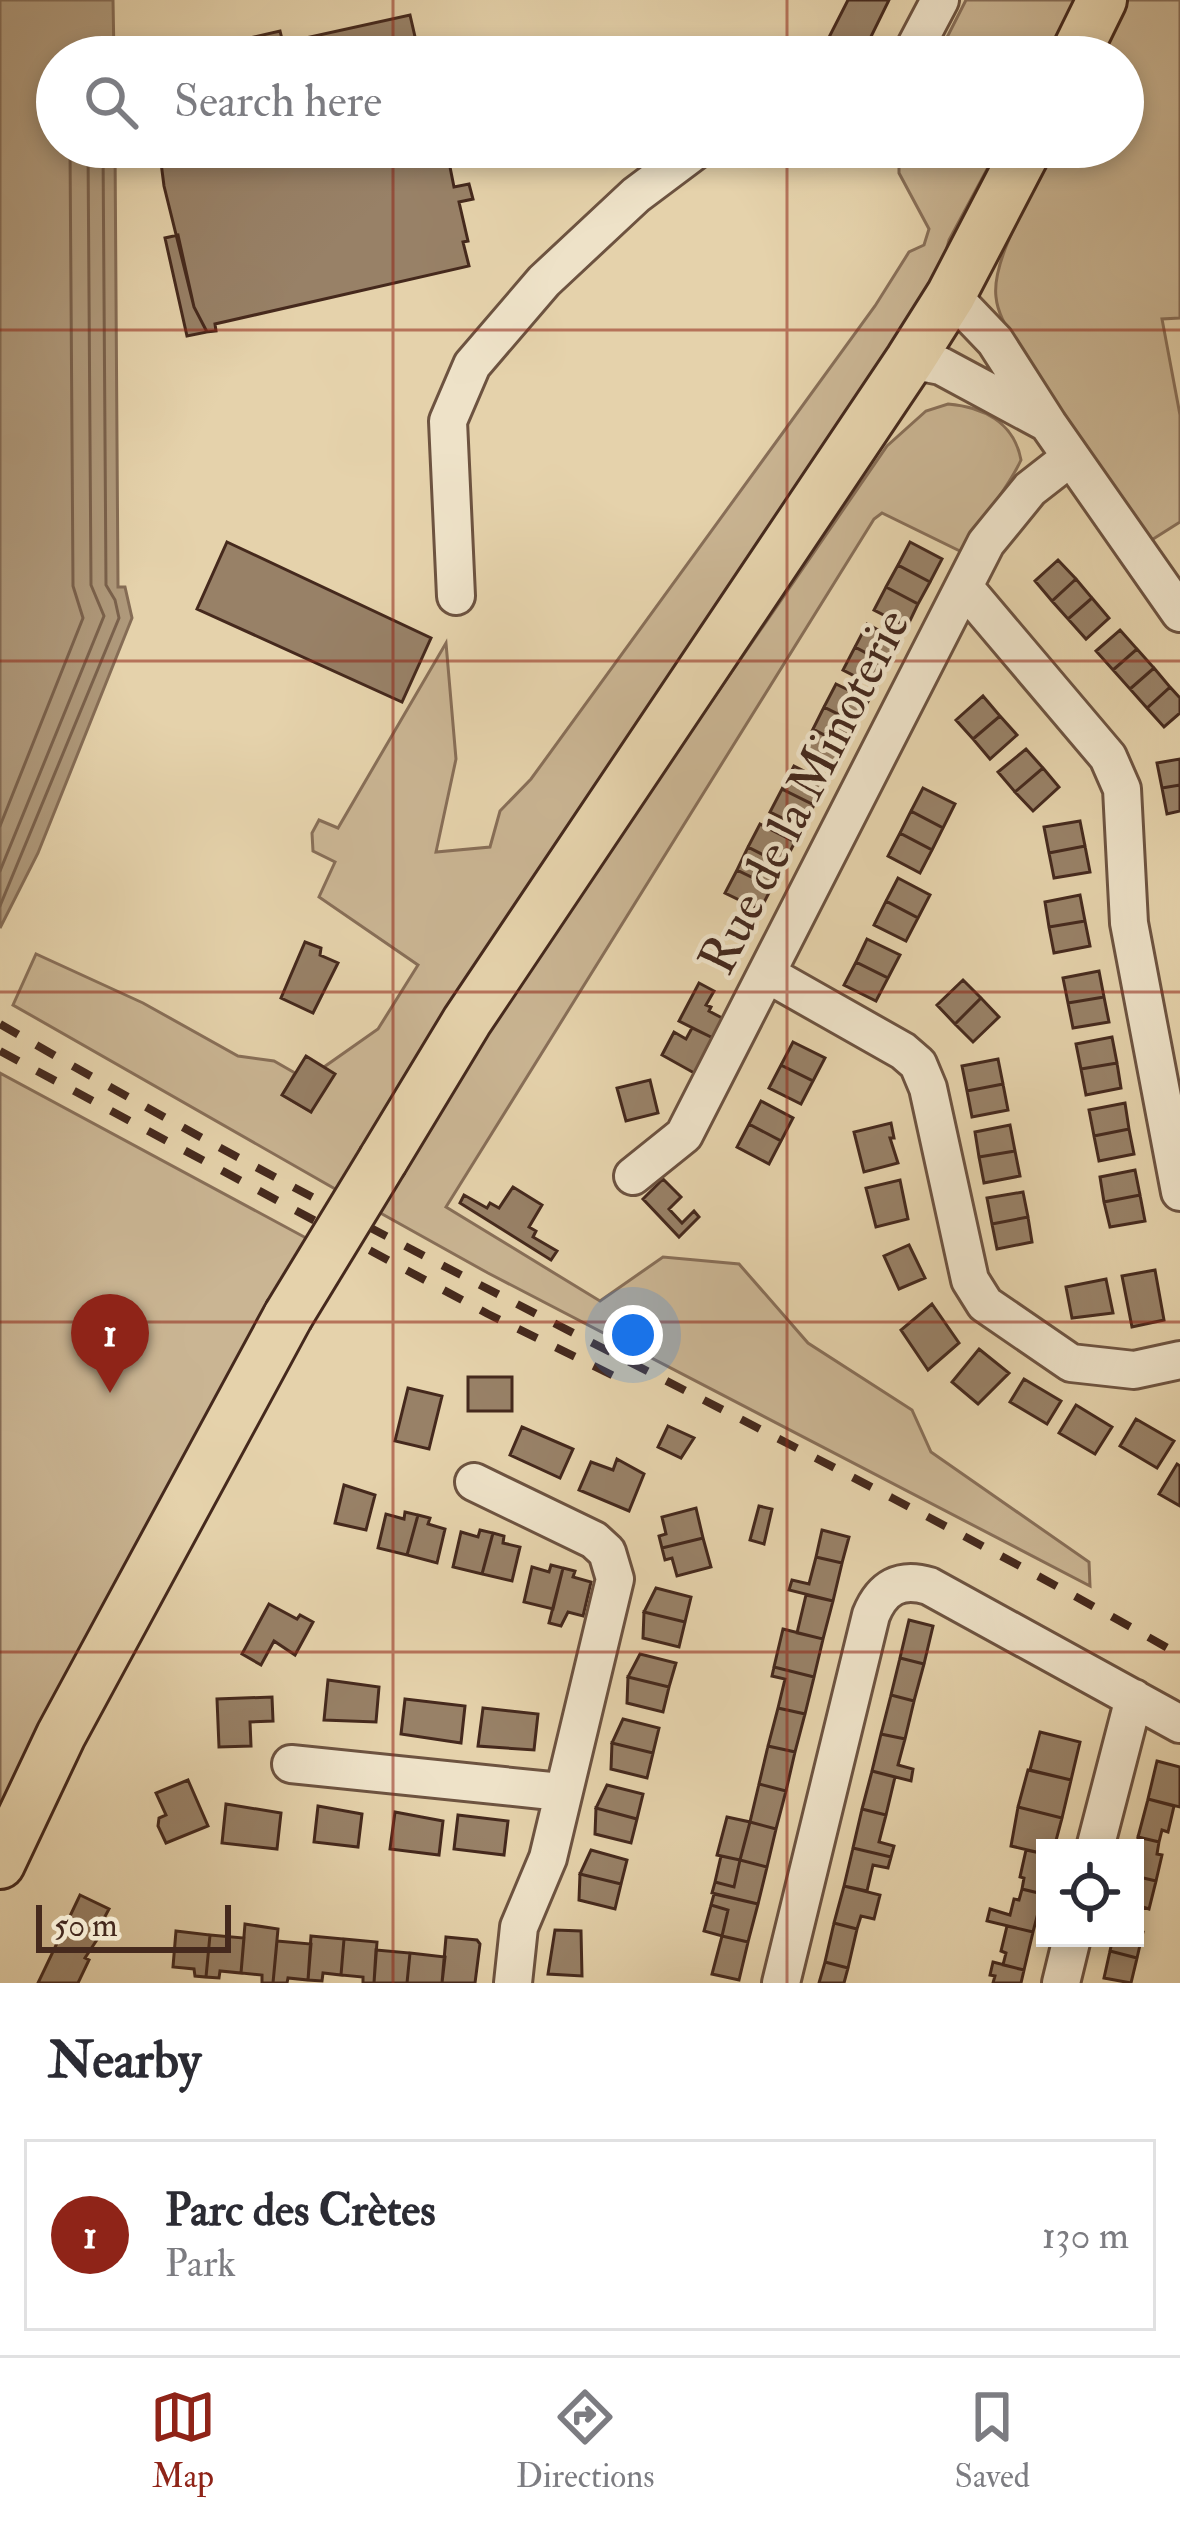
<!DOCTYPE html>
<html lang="en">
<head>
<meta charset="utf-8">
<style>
  :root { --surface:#fff; --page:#f7f7f7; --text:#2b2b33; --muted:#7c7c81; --line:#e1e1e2; --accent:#8f2418 }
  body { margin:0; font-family:"IM FELL Double Pica",serif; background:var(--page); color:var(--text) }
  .controls { position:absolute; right:36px; bottom:36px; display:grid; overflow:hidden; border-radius:0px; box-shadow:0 6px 18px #0003 }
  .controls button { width:108px; height:108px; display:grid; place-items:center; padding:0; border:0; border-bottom:3px solid var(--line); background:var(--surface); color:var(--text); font:60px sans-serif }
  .scale { position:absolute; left:36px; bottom:30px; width:195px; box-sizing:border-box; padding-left:12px; border:6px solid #45291d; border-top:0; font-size:33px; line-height:42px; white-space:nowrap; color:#45291d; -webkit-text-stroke:9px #eee2c8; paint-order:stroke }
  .you { position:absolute; left:633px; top:1335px; width:42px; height:42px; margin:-30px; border:9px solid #fff; border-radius:50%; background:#1a73e8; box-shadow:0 0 0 18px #1a73e833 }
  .badge { display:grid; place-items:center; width:78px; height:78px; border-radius:50%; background:var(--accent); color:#fff; font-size:39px; font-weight:700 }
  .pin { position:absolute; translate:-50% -99px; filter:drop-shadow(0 3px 6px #0008) }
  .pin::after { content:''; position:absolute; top:63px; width:42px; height:36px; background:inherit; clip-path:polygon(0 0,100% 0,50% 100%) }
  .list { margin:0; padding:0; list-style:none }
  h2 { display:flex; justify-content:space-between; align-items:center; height:156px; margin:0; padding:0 48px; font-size:51px }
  h2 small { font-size:39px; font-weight:400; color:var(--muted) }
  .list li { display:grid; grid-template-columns:78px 1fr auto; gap:36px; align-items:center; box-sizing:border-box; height:192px; margin:0 24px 24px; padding:0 24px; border:3px solid var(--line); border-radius:0px }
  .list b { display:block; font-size:45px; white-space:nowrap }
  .list p { margin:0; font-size:39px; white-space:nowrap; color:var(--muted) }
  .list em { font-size:39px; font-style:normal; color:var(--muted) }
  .icon { flex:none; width:66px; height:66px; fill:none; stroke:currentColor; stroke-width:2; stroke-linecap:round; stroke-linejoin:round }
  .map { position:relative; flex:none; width:1180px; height:1983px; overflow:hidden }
  .search { position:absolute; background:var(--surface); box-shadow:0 6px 18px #0003; left:36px; right:36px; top:36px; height:132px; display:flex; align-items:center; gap:30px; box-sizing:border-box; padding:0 42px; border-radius:66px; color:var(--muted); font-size:45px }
  .sheet { height:372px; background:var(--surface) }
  nav { display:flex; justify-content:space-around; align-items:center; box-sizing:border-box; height:168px; border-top:3px solid var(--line); background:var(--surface); font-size:33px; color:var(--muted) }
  nav a { display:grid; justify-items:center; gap:6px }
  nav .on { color:var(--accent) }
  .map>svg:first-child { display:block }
  .green { fill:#cab593; stroke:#886f58; stroke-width:3 }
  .water { fill:#af997b; stroke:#856c55; stroke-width:3 }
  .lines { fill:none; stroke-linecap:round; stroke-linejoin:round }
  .shore { stroke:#7a614c; stroke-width:3 }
  .building { fill:#988167; stroke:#45291d; stroke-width:3 }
  .minor-casing { stroke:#6d5340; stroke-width:42 }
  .major-casing { stroke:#45291d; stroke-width:54 }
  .minor { stroke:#eee2c8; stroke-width:36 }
  .major { stroke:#e5d2ab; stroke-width:48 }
  .rail { stroke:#45291d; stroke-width:8; stroke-dasharray:21 21; stroke-linecap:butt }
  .major-bridge-casing { stroke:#45291d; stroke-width:54; stroke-linecap:butt }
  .major-bridge { stroke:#e5d2ab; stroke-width:48 }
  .grid { fill:none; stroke:#8f2418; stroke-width:3; stroke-opacity:0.55 }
  .labels { text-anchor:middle; stroke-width:9; stroke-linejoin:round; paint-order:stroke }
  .street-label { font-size:51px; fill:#45291d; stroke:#eee2c8 }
</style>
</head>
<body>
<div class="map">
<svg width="1180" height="1983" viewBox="0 0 1180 1983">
  <rect width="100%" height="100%" fill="#e5d2ab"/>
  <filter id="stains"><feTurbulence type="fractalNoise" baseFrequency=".00167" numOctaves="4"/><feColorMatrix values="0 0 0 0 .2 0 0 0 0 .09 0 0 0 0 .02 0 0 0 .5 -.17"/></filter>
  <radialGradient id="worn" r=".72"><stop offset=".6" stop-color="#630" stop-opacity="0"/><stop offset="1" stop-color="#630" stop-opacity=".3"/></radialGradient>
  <path class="green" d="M966,0H1078L1049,57H937Z
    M1127,0H1180V318L1162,319L1180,415V522L1150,541L1020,349C1010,332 998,317 996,297C991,256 1038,185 1056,147H1123V57H1099Z
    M899,147H999L949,240L939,277L337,1190L13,1005L36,954L143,1003L238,1056L274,1061L295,1073L283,1095L311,1112L324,1067L378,1029L418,965L319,897L335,862L313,851L312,833L319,820L338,828L446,643L456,759L436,852L490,847L500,811L531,779L875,306L909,252L924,245L929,229L899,173Z
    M948,404C983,407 1014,422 1021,460C1006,493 980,519 962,552L882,513L874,519L446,1207L600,1301L663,1257L739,1264L808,1343L912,1410L931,1452L1089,1562L1090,1586L488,1273L375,1210L475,1045L887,446L926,411Z
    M0,1073L308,1239L34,1737L0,1806Z"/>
  <path class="water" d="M0,0H113L114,57H57V147H115L118,587H125L132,618L38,853L0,928Z"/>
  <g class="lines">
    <path class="shore" d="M0,826L83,618L73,586L70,147
      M0,871L104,616L91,585L88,147
      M0,906L119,618L115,600L106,585L103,147"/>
  </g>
  <path class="building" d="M848,0H889L861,57H844L824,47Z
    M410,15L416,41H422L426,57H167L280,31L283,43Z
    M159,147H446L454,187L469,184L473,199L459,202L468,241L463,242L469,266L215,324L216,331L207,332L194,307L164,186Z
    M178,235L194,307L207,332L187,336L165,238Z
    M227,542L431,638L402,702L197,609Z
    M910,542L942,559L930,582L898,565Z
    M1058,560L1076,579L1052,601L1035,581Z
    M898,565L930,582L918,604L886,587Z
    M1076,579L1092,598L1068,619L1052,601Z
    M886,587L918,604L907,627L874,610Z
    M1092,598L1109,618L1086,639L1068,619Z
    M867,624L899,641L887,664L855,647Z
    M1120,630L1137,649L1113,670L1096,651Z
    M855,647L887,664L876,687L843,670Z
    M1137,649L1154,668L1130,689L1113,670Z
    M1154,668L1170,687L1147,708L1130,689Z
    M836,684L869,700L856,723L824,707Z
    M1170,687L1180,698V713L1164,727L1147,708Z
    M983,696L1000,716L973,739L956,720Z
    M824,707L856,723L845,746L813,729Z
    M1000,716L1017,735L990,759L973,739Z
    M813,729L845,746L833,769L801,752Z
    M1026,749L1043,768L1015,792L998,772Z
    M1180,759V785L1162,788L1157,763Z
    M794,766L826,782L814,805L782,789Z
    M1043,768L1059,787L1033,811L1015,792Z
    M1180,785V811L1167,814L1162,788Z
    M923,788L955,804L943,828L911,811Z
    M782,789L814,805L803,828L770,812Z
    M911,811L943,828L932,850L900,833Z
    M1080,821L1085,846L1049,853L1044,827Z
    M760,824L795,842L783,865L748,847Z
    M900,833L932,850L920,873L888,856Z
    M1085,846L1090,872L1054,878L1049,853Z
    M748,847L783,865L772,887L737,870Z
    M737,870L772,887L760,910L725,893Z
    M898,878L930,895L918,918L886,901Z
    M1080,895L1085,921L1049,927L1045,902Z
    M886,901L918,918L906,941L874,925Z
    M1085,921L1090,946L1054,953L1049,927Z
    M867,939L900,955L888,978L856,962Z
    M305,942L321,948L320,955L338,963L313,1013L281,998Z
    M856,962L888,978L876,1001L844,985Z
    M1099,971L1104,997L1068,1003L1063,978Z
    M963,980L981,998L955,1024L937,1005Z
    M699,983L714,991L706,1005L711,1007L709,1011L724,1019L713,1038L679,1021Z
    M1104,997L1109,1022L1073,1028L1068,1003Z
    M981,998L999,1017L973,1042L955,1024Z
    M692,1028L713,1038L696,1074L662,1055L674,1032L686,1039Z
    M1112,1037L1117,1063L1081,1069L1076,1044Z
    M793,1042L825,1058L813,1081L781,1065Z
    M306,1056L335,1074L311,1112L282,1095Z
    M998,1059L1003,1084L967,1091L962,1066Z
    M1117,1063L1121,1088L1086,1095L1081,1069Z
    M781,1065L813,1081L801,1104L769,1088Z
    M650,1080L658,1113L626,1121L617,1088Z
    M1003,1084L1008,1110L972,1117L967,1091Z
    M761,1101L793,1118L781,1141L749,1124Z
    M1125,1103L1129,1129L1094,1136L1089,1110Z
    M891,1123L894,1138H890L898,1163L864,1172L854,1132Z
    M749,1124L781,1141L769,1164L737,1147Z
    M1010,1125L1015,1151L979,1157L975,1132Z
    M1129,1129L1134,1154L1099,1161L1094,1136Z
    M1015,1151L1020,1176L984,1183L979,1157Z
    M1135,1170L1140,1195L1104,1202L1100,1177Z
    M663,1179L681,1197L669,1209L682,1223L694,1211L699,1217L679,1237L643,1199Z
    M900,1180L908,1219L876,1227L866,1188Z
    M513,1187L542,1205L529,1227L536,1231L533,1237L557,1251L551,1260L460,1203L464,1195L487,1208L490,1203L499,1208Z
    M1023,1192L1028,1217L992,1224L987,1198Z
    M1140,1195L1145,1221L1110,1227L1104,1202Z
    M1028,1217L1032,1242L997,1249L992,1224Z
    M909,1245L925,1278L899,1289L884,1256Z
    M1155,1270L1164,1320L1132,1327L1122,1276Z
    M1106,1279L1113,1313L1072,1318L1066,1287Z
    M932,1304L959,1343L928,1370L901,1330Z
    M979,1349L1009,1373L978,1404L952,1382Z
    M468,1377H512V1411H468Z
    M1024,1379L1061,1401L1047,1424L1010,1402Z
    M408,1388L442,1396L429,1449L395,1441Z
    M1076,1405L1112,1427L1095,1454L1059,1433Z
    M1136,1419L1174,1441L1157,1468L1120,1446Z
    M668,1426L694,1438L681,1458L658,1447Z
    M522,1427L573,1449L560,1478L510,1455Z
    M617,1459L644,1474L629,1511L579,1490L591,1462L613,1470Z
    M1177,1464L1180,1466V1506L1159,1494Z
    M344,1485L375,1495L366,1530L335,1523Z
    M759,1506L772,1509L764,1544L750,1540Z
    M696,1508L703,1538L662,1548L659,1536L666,1534L662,1517Z
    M405,1512L418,1515L407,1555L378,1548L386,1514L404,1519Z
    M418,1515L430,1518L428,1524L445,1529L437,1563L407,1555Z
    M480,1530L493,1533L482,1574L453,1567L461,1532L478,1537Z
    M822,1530L849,1537L842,1563L816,1557Z
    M493,1533L504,1536L503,1543L520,1547L512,1581L482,1574Z
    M703,1538L711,1567L677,1576L672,1558L665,1560L662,1548Z
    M816,1557L842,1563L833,1601L789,1590L792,1580L809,1584Z
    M551,1565L563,1568L553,1609L524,1602L532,1567L549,1572Z
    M563,1568L575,1571L573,1577L591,1582L583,1616L568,1612L561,1626L549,1623Z
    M656,1588L691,1597L685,1622L644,1612Z
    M806,1595L833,1601L823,1639L797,1633Z
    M269,1604L297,1619L300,1615L313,1622L295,1655L274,1641L261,1665L242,1654Z
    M644,1612L685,1622L679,1647L643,1638Z
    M909,1620L933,1626L924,1664L900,1658Z
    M783,1629L823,1639L814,1677L774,1667Z
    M640,1654L676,1663L669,1687L628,1677Z
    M900,1658L924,1664L914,1701L891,1695Z
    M774,1667L814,1677L805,1714L778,1708L785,1679L772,1676Z
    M628,1677L669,1687L663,1712L627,1703Z
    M328,1680L379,1687L376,1722L324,1720Z
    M891,1695L914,1701L905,1739L881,1734Z
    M272,1697L273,1721L250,1722L251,1746L219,1747L217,1699Z
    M405,1699L465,1706L461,1743L401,1734Z
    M483,1708L538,1714L534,1750L478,1746Z
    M778,1708L805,1714L795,1752L768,1746Z
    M623,1719L659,1728L653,1753L612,1743Z
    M1040,1732L1080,1742L1071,1780L1030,1770Z
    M881,1734L905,1739L898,1765L913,1769L911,1781L872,1771Z
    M612,1743L653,1753L647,1778L611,1769Z
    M768,1746L795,1752L786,1791L759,1784Z
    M1157,1761L1180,1767V1807L1148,1799Z
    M1028,1770L1071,1780L1062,1818L1018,1807Z
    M872,1771L895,1777L886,1815L862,1809Z
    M188,1780L208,1826L166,1843L158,1826L159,1818L166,1815L156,1793Z
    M759,1784L786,1791L776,1829L750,1822Z
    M607,1785L643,1794L637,1819L596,1808Z
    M1148,1799L1174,1806L1168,1832L1162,1830L1159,1842L1138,1837Z
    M226,1804L281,1813L277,1849L222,1843Z
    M318,1806L362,1814L358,1847L314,1842Z
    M1018,1807L1062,1818L1054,1848H1045V1854L1011,1846Z
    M596,1808L637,1819L631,1843L595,1834Z
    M862,1809L886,1815L879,1842L894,1846L891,1857L853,1848Z
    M395,1812L443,1821L439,1855L390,1849Z
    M458,1815L508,1821L504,1855L454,1849Z
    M727,1817L750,1822L740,1860L717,1855Z
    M750,1822L776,1829L767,1867L740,1860Z
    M1138,1837L1159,1842L1157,1854L1162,1855L1156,1881L1135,1876Z
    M853,1848L891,1857L888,1868L873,1865L867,1891L844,1886Z
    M591,1850L627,1860L621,1884L580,1874Z
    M1026,1850L1045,1854L1043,1894L1022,1889L1024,1878L1020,1877Z
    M721,1856L740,1860L734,1887L715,1882Z
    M740,1860L767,1867L758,1904L712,1893L715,1882L734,1887Z
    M580,1874L621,1884L615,1909L579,1900Z
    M1135,1876L1156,1881L1149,1909L1143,1907L1141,1918L1135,1917Z
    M844,1886L880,1895L874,1919L861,1916L857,1929L834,1923Z
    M1022,1889L1043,1894L1033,1932L987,1921L990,1909L1010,1915L1014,1899L1019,1900Z
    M714,1894L758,1904L748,1942L722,1936L728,1910L711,1905Z
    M80,1895L109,1909L101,1924L106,1926L85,1958L89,1960L78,1983H38Z
    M711,1905L728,1910L722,1936L704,1931Z
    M1135,1917L1141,1918L1138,1930L1143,1932L1137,1958L1110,1951L1113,1938H1135Z
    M834,1923L857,1929L848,1968L825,1962Z
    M245,1924L278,1929L273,1983H262V1975L241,1973Z
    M1007,1926L1033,1932L1024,1970L1003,1965L1006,1953L1001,1951Z
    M555,1930L581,1931L582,1976L548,1974Z
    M176,1931L210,1935L206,1977L195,1976L194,1969L173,1967Z
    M210,1935L244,1938L241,1973L220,1971L219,1978L206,1977Z
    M311,1936L344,1939L341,1975L323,1973L322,1981L308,1980Z
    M722,1936L748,1942L739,1980L712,1974Z
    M446,1937L477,1940L480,1944L475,1983H442Z
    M344,1939L377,1942L374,1983H363V1977L341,1975Z
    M277,1941L311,1944L308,1980L288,1978L287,1983H273Z
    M376,1950L410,1953L407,1983H374Z
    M1110,1951L1137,1958L1131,1983L1104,1978Z
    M410,1953L445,1957L442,1983H407Z
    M825,1962L848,1968L844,1983H819Z
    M993,1962L1024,1970L1021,1983H993L995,1976L990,1975Z"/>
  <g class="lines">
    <g class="minor-casing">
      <path id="minor" d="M910,57L940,0
        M951,295L995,341L1048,424L1180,613
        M910,360L941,366L1045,422
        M964,587L1108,757L1122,789L1129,923L1180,1192
        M456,596L448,421L472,365L544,281L636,195L700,147
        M767,974L903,1051L918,1064L928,1088L970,1280L985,1304L1071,1363L1134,1370L1180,1360
        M633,1176L684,1135L986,543L1030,489L1071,457
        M474,1482L594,1540L607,1552L615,1579L548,1858L519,1927L513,1983
        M291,1764L561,1792
        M1095,1848L1134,1698
        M781,1983L871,1615C882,1588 900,1577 929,1586L1180,1724
        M1061,1983L1072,1938"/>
    </g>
    <g class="major-casing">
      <path id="major" d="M1074,57L1102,0
        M383,1160L467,1021L910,360L951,295L1028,147
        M0,1864L61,1735L288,1316"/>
    </g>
    <use href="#minor" class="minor"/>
    <use href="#major" class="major"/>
    <path class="rail" d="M0,1024C385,1249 792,1434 1180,1655
      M0,1051L488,1314L616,1377"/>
    <g class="major-bridge-casing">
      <path id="major-bridge" d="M288,1316L383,1160"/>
    </g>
    <use href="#major-bridge" class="major-bridge"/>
  </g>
  <path class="grid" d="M393,0V57M787,0V57M393,147V1983M787,147V1983M0,330H1180M0,661H1180M0,992H1180M0,1322H1180M0,1652H1180"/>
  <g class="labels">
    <g class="street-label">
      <text transform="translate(803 791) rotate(-63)" y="18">Rue de la Minoterie</text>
    </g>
  </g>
  <rect width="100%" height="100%" filter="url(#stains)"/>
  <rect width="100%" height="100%" fill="url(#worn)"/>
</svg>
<div class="controls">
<button><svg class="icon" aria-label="locate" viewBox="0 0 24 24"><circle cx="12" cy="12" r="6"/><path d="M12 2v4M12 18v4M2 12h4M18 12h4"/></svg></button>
</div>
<div class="scale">50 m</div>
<div class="you"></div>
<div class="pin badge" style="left:110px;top:1393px">1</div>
<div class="search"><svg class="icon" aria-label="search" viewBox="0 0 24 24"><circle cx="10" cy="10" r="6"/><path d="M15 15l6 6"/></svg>Search here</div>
</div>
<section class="sheet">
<h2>Nearby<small></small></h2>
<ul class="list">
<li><span class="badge">1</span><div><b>Parc des Crètes</b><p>Park</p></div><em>130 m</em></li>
</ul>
</section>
<nav>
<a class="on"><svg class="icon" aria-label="map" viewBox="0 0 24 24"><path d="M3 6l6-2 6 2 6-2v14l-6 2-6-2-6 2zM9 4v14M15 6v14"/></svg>Map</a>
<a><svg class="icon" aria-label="directions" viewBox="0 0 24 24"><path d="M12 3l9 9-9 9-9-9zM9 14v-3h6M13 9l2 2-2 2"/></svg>Directions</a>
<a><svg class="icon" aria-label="saved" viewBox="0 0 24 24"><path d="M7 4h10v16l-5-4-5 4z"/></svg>Saved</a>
</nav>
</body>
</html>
